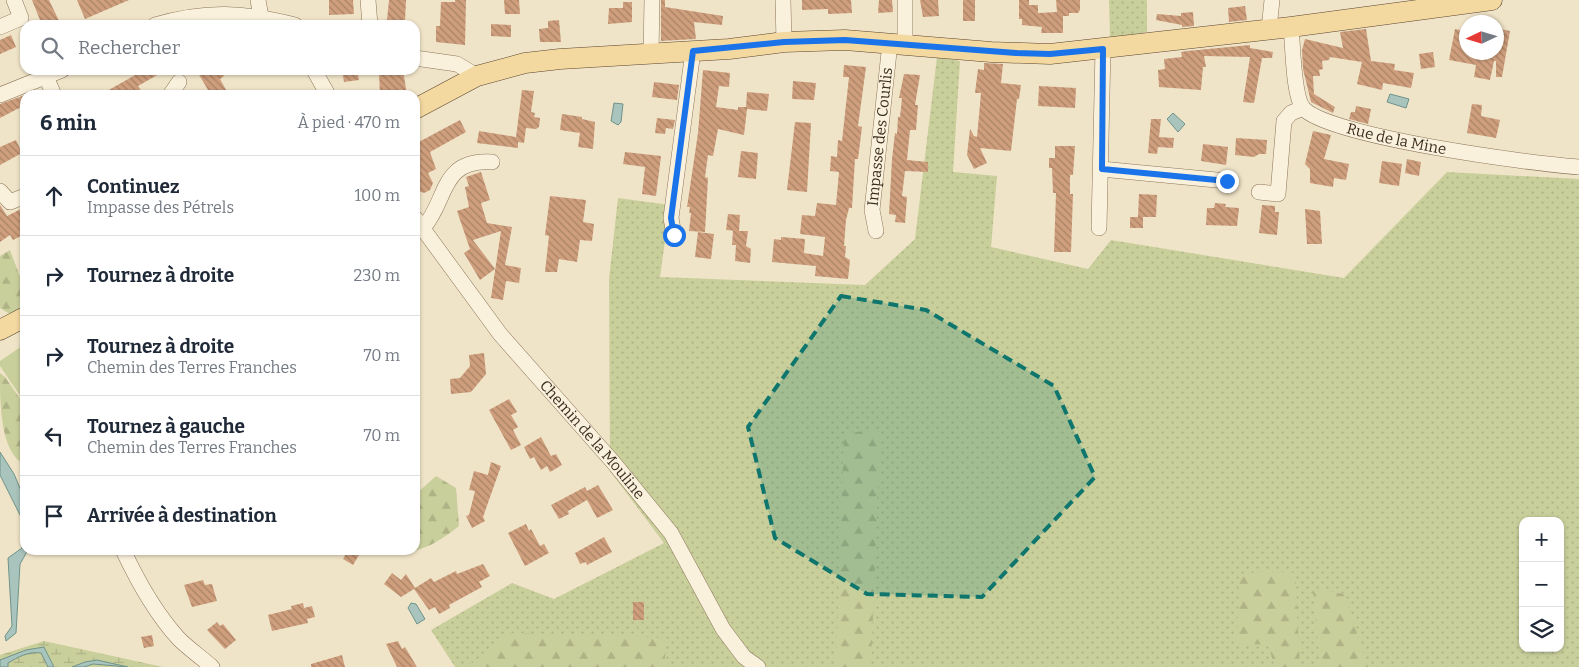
<!DOCTYPE html>
<html lang="fr">
<head>
<meta charset="utf-8">
<style>
  :root { --surface:#fff; --page:#f2f2f3; --text:#1f2937; --muted:#747a83; --line:#e0e1e3 }
  body { margin:0; font-family:Bitter,serif; background:var(--page); color:var(--text) }
  .controls { position:absolute; right:15px; bottom:15px; display:grid; overflow:hidden; border-radius:10px; box-shadow:0 1px 4px #0004 }
  .controls button { width:45px; height:45px; display:grid; place-items:center; padding:0; border:0; border-bottom:1px solid var(--line); background:var(--surface); color:var(--text); font:25px sans-serif }
  .compass { position:absolute; left:1459px; top:15px; width:45px; height:45px; border-radius:50%; background:var(--surface); box-shadow:0 1px 4px #0004; rotate:266deg }
  .stop { position:absolute; width:15px; height:15px; margin:-11px; border:4px solid #1a73e8; border-radius:50%; background:#fff }
  .stop.end { background:#1a73e8; border-color:#fff; box-shadow:0 1px 5px #0008 }
  .list { margin:0; padding:0; list-style:none }
  h2 { display:flex; justify-content:space-between; align-items:center; height:65px; margin:0; padding:0 20px; font-size:21px }
  h2 small { font-size:16px; font-weight:400; color:var(--muted) }
  .list li { display:grid; grid-template-columns:32px 1fr auto; gap:15px; align-items:center; box-sizing:border-box; height:80px; padding:0 20px; border-top:1px solid var(--line) }
  .list b { display:block; font-size:19px; white-space:nowrap }
  .list p { margin:0; font-size:16px; white-space:nowrap; color:var(--muted) }
  .list em { font-size:16px; font-style:normal; color:var(--muted) }
  .icon { flex:none; width:28px; height:28px; fill:none; stroke:currentColor; stroke-width:2; stroke-linecap:round; stroke-linejoin:round }
  .map { position:relative; flex:none; width:1579px; height:667px; overflow:hidden }
  .search { position:absolute; background:var(--surface); box-shadow:0 1px 4px #0004; left:20px; top:20px; width:400px; height:55px; display:flex; align-items:center; gap:12px; box-sizing:border-box; padding:0 18px; border-radius:15px; color:var(--muted); font-size:19px }
  .panel { position:absolute; background:var(--surface); box-shadow:0 1px 4px #0004; left:20px; top:90px; width:400px; height:465px; border-radius:15px }
  .map>svg:first-child { display:block }
  .grass { fill:url(#grass-dots); fill-rule:evenodd }
  .forest { fill:url(#forest-firs) }
  .wetland { fill:url(#wetland-marsh) }
  .garden { fill:#c9cf9b }
  .water { fill:#a9c4bc; stroke:#6f938a }
  .building { fill:url(#building-back-hatch) }
  .lines { fill:none; stroke-linecap:round; stroke-linejoin:round }
  .minor-casing { stroke:#8d765c; stroke-width:16 }
  .major-casing { stroke:#5b4430; stroke-width:21 }
  .minor { stroke:#faf1dc; stroke-width:15 }
  .major { stroke:#f3d9a0; stroke-width:20 }
  .route { stroke:#1a73e8; stroke-width:6 }
  .marked { fill:#0f766e; fill-opacity:0.2; stroke:#0f766e; stroke-width:4; stroke-dasharray:10 6; stroke-linejoin:round }
  .labels { text-anchor:middle; stroke-width:4.5; stroke-linejoin:round; paint-order:stroke }
  .street-label { font-size:15px; fill:#3d2e20; stroke:#f7eed8 }
</style>
</head>
<body>
<div class="map">
<svg width="1579" height="667" viewBox="0 0 1579 667">
  <defs>
    <pattern id="grass-dots" width="8" height="8" patternUnits="userSpaceOnUse" patternTransform="scale(1.25)"><rect width="8" height="8" fill="#c9cf9b"/><path d="M2 2h.1M6 6h.1" fill="none" stroke="#aeb285" stroke-width="1.8" stroke-linecap="round"/></pattern>
    <pattern id="forest-firs" width="22" height="20" patternUnits="userSpaceOnUse" patternTransform="scale(1.25)"><rect width="22" height="20" fill="#c9cf9b"/><path d="M5 1l3.5 6h-7zM16 11l3.5 6h-7z" fill="#aeb285"/></pattern>
    <pattern id="wetland-marsh" width="20" height="14" patternUnits="userSpaceOnUse" patternTransform="scale(1.25)"><rect width="20" height="14" fill="#c9cf9b"/><path d="M1 5h8M5 5V1M11 12h8M15 12V8" fill="none" stroke="#aeb285"/></pattern>
    <pattern id="building-back-hatch" width="6" height="6" patternUnits="userSpaceOnUse" patternTransform="scale(1.25)"><rect width="6" height="6" fill="#cf9f7d"/><path d="M-1 5l2 2M0 0l6 6M5-1l2 2" fill="none" stroke="#a98266"/></pattern>
  </defs>
  <rect width="100%" height="100%" fill="#f0e4c8"/>
  <path class="grass" d="M1109,0H1147V32L1110,38Z
    M937,57L960,61L953,172L997,176L991,247L1088,269L1111,240L1344,278L1447,172L1579,179V667H455L431,630L512,583L554,599L664,543L610,471L609,279L618,198L670,205L660,277L865,285L915,239ZM1523,521H1560V648H1523Z"/>
  <path class="forest" d="M10,250L25,290V306L10,314L0,308V256Z
    M0,373L5,377L25,406V465C0,453 0,403 0,373Z
    M880,430L871,667H836L844,433Z
    M436,476L456,488L459,526C444,538 425,551 405,552V550H415V495Z
    M1264,571L1295,573L1300,667H1275L1268,645L1236,643L1240,575Z
    M1313,589L1344,594L1368,667H1320Z
    M511,633L667,638L664,667H467Z"/>
  <path class="wetland" d="M44,641L163,667H0V655Z"/>
  <path class="garden" d="M25,344V403L0,366V361Z"/>
  <path class="water" d="M1390,94L1409,99L1406,108L1387,102Z
    M614,103L623,104L621,122L618,125L611,121Z
    M1173,113L1185,124L1178,132L1167,119Z
    M0,452L14,474L25,500V550H28L20,564L16,633L6,641L5,636L12,626L8,558L22,548L24,539L23,521L0,475Z
    M411,603L416,604L425,619L417,624L408,608Z
    M44,647L54,667H48L41,653C29,651 18,657 8,663V667H0V660L26,650Z
    M97,660L128,667L93,664L84,667H72L85,662Z"/>
  <path class="building" d="M32,0H49L61,25H42Z
    M77,0H129L85,19Z
    M329,0H353L354,14L329,15Z
    M389,0H406L405,21L387,20Z
    M455,0H466L465,45L436,42V26H440L441,2H455Z
    M504,0H519L520,14H505Z
    M661,0H665V7L723,16L722,25L694,22L696,39L661,41Z
    M802,0H851L852,13L828,14V9L802,10Z
    M879,0H892L893,12L878,13Z
    M920,0H938L939,16L923,17Z
    M963,0H975V21H963Z
    M1019,0H1029V5H1038V13L1057,12L1056,0H1080V10L1078,13H1069V16H1063V33H1041L1042,27L1022,25V19H1019Z
    M623,2H632V22L608,24L609,8H623Z
    M1245,6L1247,20L1229,22L1228,8Z
    M1193,12L1194,26L1182,27V25L1156,20L1157,14L1181,16V13Z
    M559,20L561,42H540L539,29L548,28V21Z
    M491,24L511,25V37L491,36Z
    M1496,28L1510,31L1502,77H1496V61H1494L1490,80L1474,77L1476,65L1449,60L1455,29L1466,31V52H1496Z
    M1366,29L1371,61L1395,64L1394,70L1414,73L1411,88L1383,83L1382,90L1357,84L1362,62L1330,57L1329,60L1322,61L1323,69L1319,70L1320,76H1313L1314,94L1335,107L1333,113L1311,102L1303,69L1302,50L1305,39L1343,48L1340,32Z
    M11,35L16,47L0,54V40Z
    M1250,45V48L1273,52L1272,58H1262L1254,103L1243,102L1250,57L1204,56L1206,67H1203L1201,90L1159,87L1158,70L1165,69L1164,59L1182,57L1181,52L1187,51Z
    M1433,52L1435,67L1421,69L1419,54Z
    M984,63L1003,64L1001,83L1021,85L1019,99H1017L1011,151L980,148L987,163L974,169L967,155L970,129L974,136L977,137L981,93H975L978,69L984,70Z
    M844,65L866,67L858,126L862,127L858,159H855L852,208H849L846,220L844,246H846L845,257L850,260L848,279L815,276L816,266L772,262L774,239L781,240V237L805,239L804,253L823,256L825,237L800,234L802,215L815,216L817,203L836,205L839,172L830,171L831,156L837,157L838,140L842,141L849,77H843Z
    M144,70H166L138,86L144,95H100Z
    M204,70H220L224,76L220,79L229,95H211L198,73Z
    M342,70H357L359,80L344,82Z
    M403,70L407,95H380L379,73Z
    M703,70L730,73L729,87L719,86L716,107L738,110V107H746L747,92L769,94L767,111L747,109L744,135L718,129L713,156L708,155L705,177L708,178L705,232L689,231L691,213H689L690,207H687L698,133Z
    M904,74L920,75L915,105H918L916,130H910L907,160L928,162V172L905,171L902,196L907,197L905,223L895,222L896,215L889,214L892,159L895,133L897,134L898,117H900L902,98H899Z
    M793,81L816,83L814,100L792,99Z
    M654,82L679,85L677,100L652,97Z
    M1039,86L1076,88L1075,108L1038,106Z
    M522,90L534,91L531,112L535,113L534,117L540,118L539,127L536,129L526,128L524,143L518,142V148L477,143L479,131L516,137Z
    M25,95V105L0,118V104Z
    M1472,104L1482,105L1481,116L1500,120L1496,138L1467,133Z
    M1356,106L1371,109L1368,124L1349,119L1351,112H1355Z
    M562,114L582,117V119L595,122L593,149L578,147L580,133L560,130Z
    M657,118L675,120L673,129L666,128L665,134L655,133Z
    M1151,119H1161L1159,137L1174,138L1173,148L1158,147L1157,154L1148,153Z
    M460,120L466,132L430,152L436,169L428,173L433,183L430,190L424,193L418,191L415,184V144Z
    M795,122L811,123L807,192L787,190Z
    M1313,131L1331,135L1324,159L1349,164L1346,180L1334,178L1333,187L1310,183V169L1305,164Z
    M1236,138L1267,140L1266,154H1259L1254,157L1235,155Z
    M16,140L22,153L0,165V147Z
    M1203,144L1228,147L1226,165L1201,161Z
    M1055,146H1075L1073,175H1070V194H1073L1071,252H1054L1056,193H1053L1052,168H1049V158H1055Z
    M741,151L758,153L756,179L738,177Z
    M625,152L661,156L656,196L642,194L645,167L623,164Z
    M1407,159L1421,162L1419,176L1405,173Z
    M1382,161L1402,164L1399,186L1379,183Z
    M481,172L490,200L481,203L487,223L512,227L505,265L521,268L519,283L506,281L503,300L491,298L501,231L473,240L495,269L480,280L464,253L470,249L457,211L469,207L465,187L469,186L466,177Z
    M1139,194L1157,195L1156,217H1138Z
    M550,196L586,200L583,222L594,224L592,241L580,240L577,262L559,259L557,272H545L549,236L545,235Z
    M1215,203L1226,204L1225,207L1239,208L1237,226L1206,225L1207,208H1214Z
    M0,205L7,216L25,207V234L13,240L10,235L0,242Z
    M1262,205L1275,206V212H1279L1277,235L1259,233Z
    M1305,209L1320,211L1322,244H1307Z
    M728,214L740,215L739,231H748L746,246L751,249L750,263L735,261L736,245H732L733,230L736,231L726,230Z
    M1130,217H1143V228H1130Z
    M698,232L714,234L711,259L695,257Z
    M484,353L486,374L471,392L451,394L450,379L460,378L470,366L469,355Z
    M509,399L517,412L511,415L518,427L513,430L521,445L511,450L489,410Z
    M541,437L551,456L556,454L562,465L550,472L547,466L541,470L534,457L530,459L524,447Z
    M491,462L501,466L483,517L485,521L472,528L466,516L469,515L475,491L469,490L474,471L488,475Z
    M598,485L613,510L597,518L587,500L568,511L569,514L559,519L551,505L585,487L587,491Z
    M526,524L529,531L531,529L540,546L544,544L549,553L525,566L508,533Z
    M604,537L612,552L587,565L586,562L580,564L575,553Z
    M348,550H362L353,565L343,559Z
    M483,564L490,576L479,582L482,587L449,605L450,608L439,614L435,607L429,610L414,589L401,597L384,584L392,573L401,580L406,574L415,588L431,578L434,582L456,571L457,574Z
    M203,580L205,585L212,584L217,601L192,607L184,585Z
    M633,602H644V620H633Z
    M303,603L304,608L312,606L315,617L307,619L308,623L272,631L268,615L292,609L291,606Z
    M217,622L220,626L223,624L236,640L225,649L207,630Z
    M152,635L154,646L144,648L141,637Z
    M398,641L402,649L405,647L417,667H397L386,644Z
    M342,655L345,667H311V664Z"/>
  <g class="lines">
    <g class="minor-casing">
      <g id="minor">
        <path d="M258,0L261,17"/>
        <path d="M368,0L370,25"/>
        <path d="M783,0L784,42"/>
        <path d="M905,0V44"/>
        <path d="M155,25C206,10 244,12 295,25"/>
        <path d="M0,27L21,18L14,0"/>
        <path id="s1" d="M1291,27C1293,44 1293,98 1304,109C1332,137 1533,164 1579,167"/>
        <path d="M1269,29L1272,0"/>
        <path d="M651,53L652,0"/>
        <path d="M415,58L457,64L477,76"/>
        <path d="M43,70L54,95"/>
        <path d="M314,70L328,95"/>
        <path d="M0,95L62,70"/>
        <path d="M170,95L179,82"/>
        <path d="M1101,169L1227,181"/>
        <path d="M0,191L10,202L25,196"/>
        <path d="M1259,192L1278,194L1284,121L1291,113L1303,108"/>
        <path id="s2" d="M415,218L500,334L613,462L671,533L723,629L744,657L758,667"/>
        <path d="M423,228C448,201 439,159 492,162"/>
        <path d="M1099,228L1103,49"/>
        <path id="s3" d="M876,231L872,210L890,43"/>
        <path d="M674,235L671,218L693,51"/>
        <path d="M123,550C138,582 155,613 179,639C189,649 201,657 212,667"/>
      </g>
    </g>
    <g class="major-casing">
      <path id="major" d="M415,109L477,76L525,63L560,59L729,49L784,42L845,40L991,52L1050,54L1291,27L1492,0
        M0,330L25,317"/>
    </g>
    <use href="#minor" class="minor"/>
    <use href="#major" class="major"/>
  </g>
  <g class="lines">
    <path class="route" d="M674,235L671,218L693,51L784,42L845,40L1016,53L1050,54L1103,49L1102,169L1227,181"/>
  </g>
  <path class="marked" d="M841,296L926,310L1054,386L1095,477L982,597L867,594L775,538L748,427Z"/>
  <g class="labels">
    <g class="street-label">
      <text dy="5" stroke="none"><textPath href="#s3" startOffset="95">Impasse des Courlis</textPath></text>
      <text dy="5" stroke="none"><textPath href="#s1" startOffset="182">Rue de la Mine</textPath></text>
      <text dy="5" stroke="none"><textPath href="#s2" startOffset="284">Chemin de la Mouline</textPath></text>
    </g>
  </g>
</svg>
<div class="controls">
<button>+</button>
<button>−</button>
<button><svg class="icon" aria-label="layers" viewBox="0 0 24 24"><path d="M12 4l9 5-9 5-9-5zM3 14l9 5 9-5"/></svg></button>
</div>
<svg class="compass" viewBox="-18 -18 36 36"><path d="M0-13l5 13h-10z" fill="#e53935"/><path d="M0 13l5-13h-10z" fill="#747a83"/></svg>
<div class="stop" style="left:674px;top:235px"></div>
<div class="stop end" style="left:1227px;top:181px"></div>
<div class="search"><svg class="icon" aria-label="search" viewBox="0 0 24 24"><circle cx="10" cy="10" r="6"/><path d="M15 15l6 6"/></svg>Rechercher</div>
<section class="panel">
<h2>6 min<small>À pied · 470 m</small></h2>
<ul class="list">
<li><svg class="icon" aria-label="ahead" viewBox="0 0 24 24"><path d="M12 20V5M6 11l6-6 6 6"/></svg><div><b>Continuez</b><p>Impasse des Pétrels</p></div><em>100 m</em></li>
<li><svg class="icon" aria-label="right" viewBox="0 0 24 24"><path d="M7 20v-9h11M14 6l5 5-5 5"/></svg><div><b>Tournez à droite</b></div><em>230 m</em></li>
<li><svg class="icon" aria-label="right" viewBox="0 0 24 24"><path d="M7 20v-9h11M14 6l5 5-5 5"/></svg><div><b>Tournez à droite</b><p>Chemin des Terres Franches</p></div><em>70 m</em></li>
<li><svg class="icon" aria-label="left" viewBox="0 0 24 24"><path d="M17 20v-9H6M10 6l-5 5 5 5"/></svg><div><b>Tournez à gauche</b><p>Chemin des Terres Franches</p></div><em>70 m</em></li>
<li><svg class="icon" aria-label="arrive" viewBox="0 0 24 24"><path d="M6 21V4h12l-3 4 3 4H6"/></svg><div><b>Arrivée à destination</b></div></li>
</ul>
</section>
</div>
</body>
</html>
